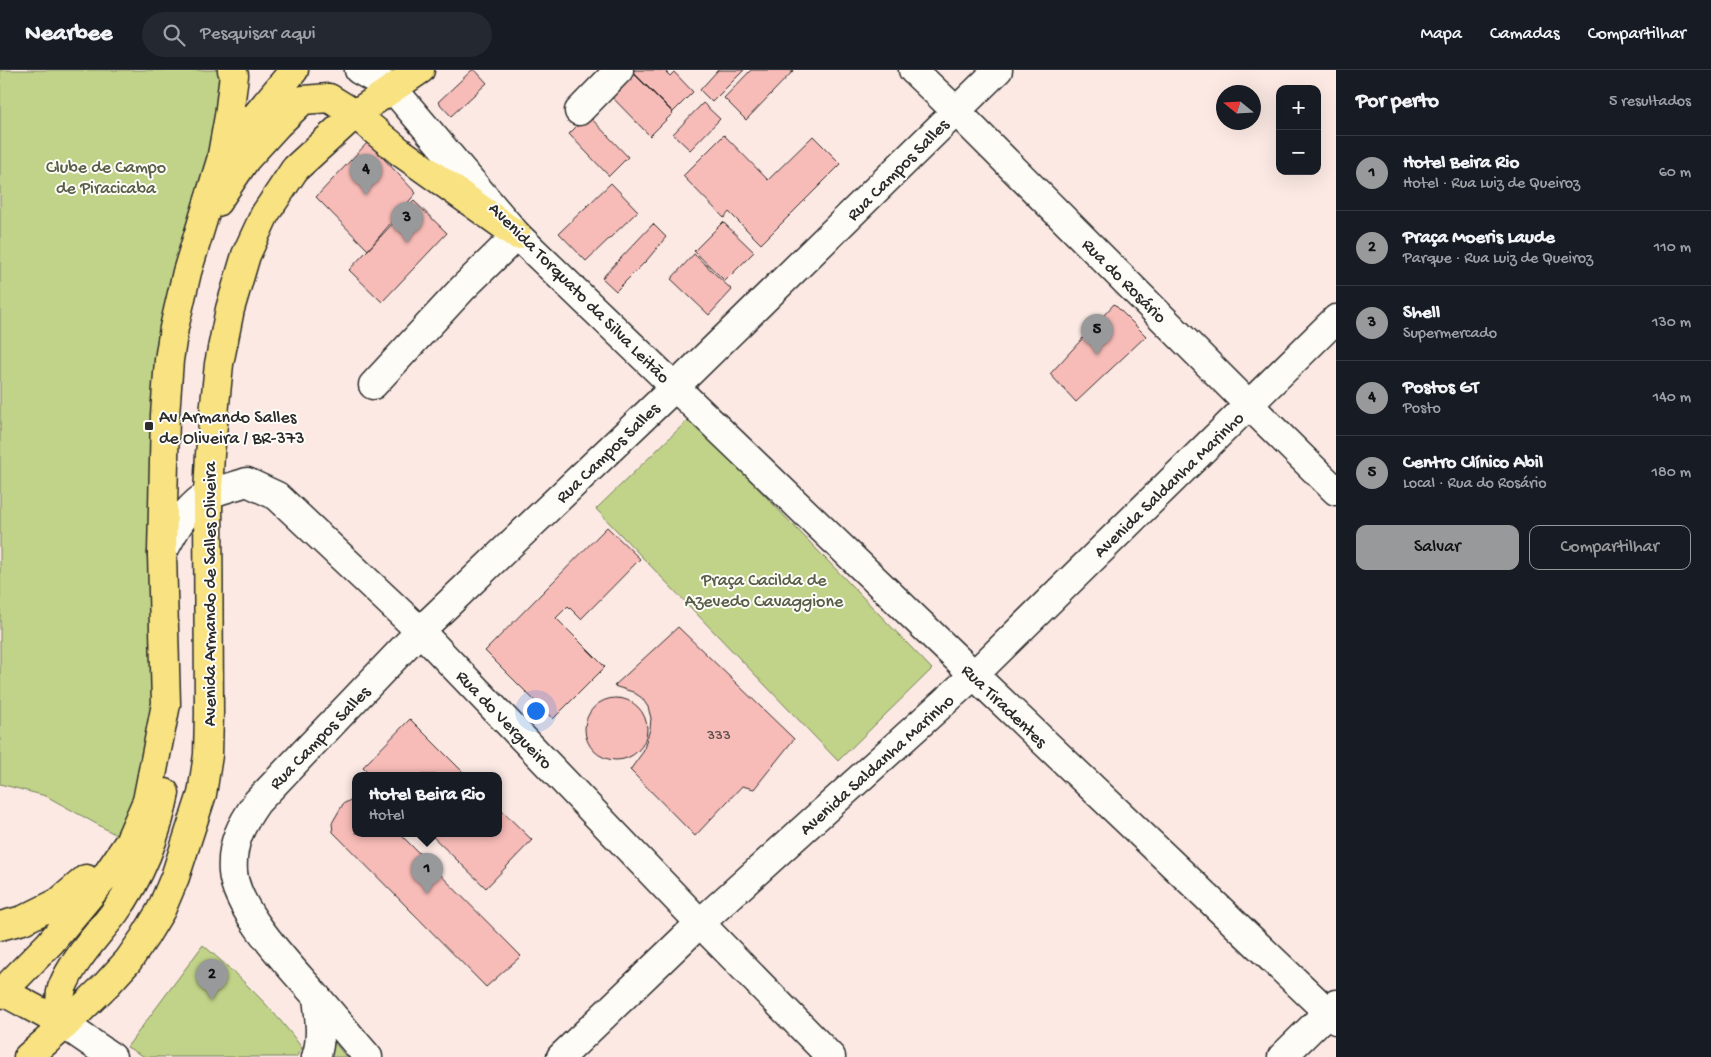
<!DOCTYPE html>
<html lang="pt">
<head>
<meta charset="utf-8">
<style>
  :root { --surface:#171b24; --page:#242831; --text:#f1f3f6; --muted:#9ea1a6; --line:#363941; --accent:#98999b }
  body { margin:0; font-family:"Gochi Hand",sans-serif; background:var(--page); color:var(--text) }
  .controls { position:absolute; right:15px; top:15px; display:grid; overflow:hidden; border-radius:10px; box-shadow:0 5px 20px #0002 }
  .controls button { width:45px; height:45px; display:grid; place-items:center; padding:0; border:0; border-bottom:1px solid var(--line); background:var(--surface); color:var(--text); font:25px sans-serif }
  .compass { position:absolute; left:1216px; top:15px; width:45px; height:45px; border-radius:50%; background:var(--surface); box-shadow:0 5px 20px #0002; rotate:288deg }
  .you { position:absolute; left:535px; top:640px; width:18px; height:18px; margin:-12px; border:4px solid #fff; border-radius:50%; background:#1a73e8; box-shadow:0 0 0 8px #1a73e833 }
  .badge { display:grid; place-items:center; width:32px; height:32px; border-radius:50%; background:var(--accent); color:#111; font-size:16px; font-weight:700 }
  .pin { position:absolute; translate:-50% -41px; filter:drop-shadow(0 1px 2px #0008) }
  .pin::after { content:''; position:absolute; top:26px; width:18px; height:15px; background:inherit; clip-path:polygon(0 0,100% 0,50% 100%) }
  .popup { position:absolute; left:352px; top:702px; width:150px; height:65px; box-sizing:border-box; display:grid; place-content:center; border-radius:10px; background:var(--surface); filter:drop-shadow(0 1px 4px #0005); font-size:16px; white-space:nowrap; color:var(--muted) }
  .popup b { font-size:19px; color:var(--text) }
  .popup::after { content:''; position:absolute; left:50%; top:100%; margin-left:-10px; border:10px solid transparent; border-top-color:var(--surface) }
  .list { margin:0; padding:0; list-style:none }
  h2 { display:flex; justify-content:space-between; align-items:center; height:65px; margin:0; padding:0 20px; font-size:21px }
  h2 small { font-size:16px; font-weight:400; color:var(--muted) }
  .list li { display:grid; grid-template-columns:32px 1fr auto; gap:15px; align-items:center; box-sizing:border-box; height:75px; padding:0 20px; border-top:1px solid var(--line) }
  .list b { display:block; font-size:19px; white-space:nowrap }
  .list p { margin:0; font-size:16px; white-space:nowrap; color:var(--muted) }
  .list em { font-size:16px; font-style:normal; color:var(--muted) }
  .actions { display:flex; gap:10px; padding:15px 20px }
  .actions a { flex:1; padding:11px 0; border:1px solid var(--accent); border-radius:10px; text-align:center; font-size:18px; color:var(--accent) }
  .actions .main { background:var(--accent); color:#111 }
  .icon { flex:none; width:28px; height:28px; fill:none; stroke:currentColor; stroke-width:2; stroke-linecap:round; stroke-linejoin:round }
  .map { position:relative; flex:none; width:1336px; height:987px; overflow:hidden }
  header { display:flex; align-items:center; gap:30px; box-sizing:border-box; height:70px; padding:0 25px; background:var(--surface); border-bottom:1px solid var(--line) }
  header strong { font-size:24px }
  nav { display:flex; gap:28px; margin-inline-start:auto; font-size:18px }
  .search { width:350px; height:45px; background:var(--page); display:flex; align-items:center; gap:12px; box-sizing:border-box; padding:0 18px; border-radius:28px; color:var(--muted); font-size:19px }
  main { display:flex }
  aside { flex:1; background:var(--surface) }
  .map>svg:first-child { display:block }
  .green { fill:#c0d389; stroke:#767f5a }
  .building { fill:#f8bcb8; stroke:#2b2b2b }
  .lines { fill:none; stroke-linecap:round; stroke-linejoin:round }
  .minor-casing { stroke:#2b2b2b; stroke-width:31 }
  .major-casing { stroke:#2b2b2b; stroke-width:31 }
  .minor { stroke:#fdfcf7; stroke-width:28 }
  .major { stroke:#f8e281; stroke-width:28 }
  .poi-dot { fill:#2b2b2b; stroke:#fdfcf7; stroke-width:2 }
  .labels { text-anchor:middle; stroke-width:4; stroke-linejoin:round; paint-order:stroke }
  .number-label { font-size:15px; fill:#5e4f4e }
  .park-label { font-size:18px; fill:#585d47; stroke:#fdfcf7 }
  .street-label { font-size:18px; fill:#2b2b2b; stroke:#fdfcf7 }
  .poi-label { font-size:18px; fill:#2b2b2b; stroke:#fdfcf7; text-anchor:start }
</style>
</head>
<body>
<header>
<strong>Nearbee</strong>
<div class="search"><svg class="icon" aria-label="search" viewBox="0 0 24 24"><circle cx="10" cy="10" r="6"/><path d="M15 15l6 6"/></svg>Pesquisar aqui</div>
<nav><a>Mapa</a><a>Camadas</a><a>Compartilhar</a></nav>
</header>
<main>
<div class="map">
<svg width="1336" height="987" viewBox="0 0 1336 987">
  <rect width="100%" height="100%" fill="#fce9e4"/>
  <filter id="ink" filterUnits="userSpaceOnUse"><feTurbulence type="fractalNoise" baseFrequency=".02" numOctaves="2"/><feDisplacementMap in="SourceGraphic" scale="10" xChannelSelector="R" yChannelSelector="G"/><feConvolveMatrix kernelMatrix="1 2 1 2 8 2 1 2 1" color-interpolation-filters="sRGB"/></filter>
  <g filter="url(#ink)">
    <path class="green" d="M0,0H232L174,258L166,634L129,772L46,726L0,714Z
      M690,348L932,599L838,691L596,439Z
      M203,875C239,906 274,939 302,978L296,987H145L127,977Z
      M333,971L346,987H328Z"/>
    <path class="building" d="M472,0H475L487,13L451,46L438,32Z
      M631,0H664L670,6L674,2L693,22L673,42Z
      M718,0H744L712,32L700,20Z
      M751,0H794L746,50L724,28Z
      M632,2L673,43L650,66L610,25Z
      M703,33L720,49L690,80L673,64Z
      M588,45L628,87L609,106L569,64Z
      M724,65L768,110L813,66L841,94L761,174L729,142L724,148L683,106Z
      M368,72L416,123L368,180L316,127Z
      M611,113L638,141L586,191L559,163Z
      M414,131L447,163L382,232L349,200Z
      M723,152L754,182L725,211L694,181Z
      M653,154L666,167L647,190L616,221L602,208Z
      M694,184L732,220L709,245L671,209Z
      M1114,234L1146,266L1076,332L1050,304Z
      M607,457L640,489L581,549L568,536L556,548L605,597L553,649L485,581Z
      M678,557L794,669L754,719L742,716L695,766L630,700L643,682L650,659L651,648L648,637L642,628L633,622L614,616Z
      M585 659a31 31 0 1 1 62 0a31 31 0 1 1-62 0Z
      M410,649L466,705H371L363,697Z
      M356,727V763H399L521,886L486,917L333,762L332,753L343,734Z
      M498,737L532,770L486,818L429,763H498Z"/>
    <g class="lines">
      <g class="minor-casing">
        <path id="minor" d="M359,0L393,19L517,165L974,605L1336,950
          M913,0L956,41L1249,335L1336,421
          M579,41L619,0
          M373,315L463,218L517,165
          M162,484C172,464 188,433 210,424C222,419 235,416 247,412L277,426L420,561L700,853L831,987
          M65,955L112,987
          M316,987C323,968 319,946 317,927
          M368,987C350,967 334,946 316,926C291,897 236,841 233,802C231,773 241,755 257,732L420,561L675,317L998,0
          M561,987L700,853L974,605L1336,249
          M1282,987L1336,934"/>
      </g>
      <g class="major-casing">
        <path id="major" d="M222,85L229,46L234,5L232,0
          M217,132L246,89L277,55L303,30L329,28L355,44L399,81L517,165
          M0,856L23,850L59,832L86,809
          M0,920L65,955
          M0,924L50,873L106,806L129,772L147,731L166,634L162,484L165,345L169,290L174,258L187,202L222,87L294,0
          M65,955C62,943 58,930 62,918C73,890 97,866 115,842C140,808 157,765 165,723
          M28,987L65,955L107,914L128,891L144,868L161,840L175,807L202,724L208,685L209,643L208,424L210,384L219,294L230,239L246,185L265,144L295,99L355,44L420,0"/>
      </g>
      <use href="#minor" class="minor"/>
      <use href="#major" class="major"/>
    </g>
  </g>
  <rect class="poi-dot" x="144" y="351" width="10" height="10" rx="2.5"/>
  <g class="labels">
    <g class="number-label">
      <text x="719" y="669">333</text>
    </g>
    <g class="park-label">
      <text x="106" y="102">Clube de Campo<tspan x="106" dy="21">de Piracicaba</tspan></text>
      <text x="764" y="515">Praça Cacilda de<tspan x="764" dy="21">Azevedo Cavaggione</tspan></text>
    </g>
    <g class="street-label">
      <text transform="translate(897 99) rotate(-45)" y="6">Rua Campos Salles</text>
      <text transform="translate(1125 210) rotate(45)" y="6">Rua do Rosário</text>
      <text transform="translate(580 222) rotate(45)" y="6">Avenida Torquato da Silva Leitão</text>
      <text transform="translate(607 382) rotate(-44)" y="6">Rua Campos Salles</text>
      <text transform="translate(1168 414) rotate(-44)" y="6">Avenida Saldanha Marinho</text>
      <text transform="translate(209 524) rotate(-90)" y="6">Avenida Armando de Salles Oliveira</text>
      <text transform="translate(1005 635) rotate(44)" y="6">Rua Tiradentes</text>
      <text transform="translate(505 649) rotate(46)" y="6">Rua do Vergueiro</text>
      <text transform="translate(319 667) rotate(-46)" y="6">Rua Campos Salles</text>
      <text transform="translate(876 694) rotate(-42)" y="6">Avenida Saldanha Marinho</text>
    </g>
    <g class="poi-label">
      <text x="159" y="352">Av Armando Salles<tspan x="159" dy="21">de Oliveira / BR-373</tspan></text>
    </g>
  </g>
</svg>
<div class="controls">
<button>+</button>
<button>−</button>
</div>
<svg class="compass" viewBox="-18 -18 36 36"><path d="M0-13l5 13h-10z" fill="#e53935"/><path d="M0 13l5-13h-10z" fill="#9ea1a6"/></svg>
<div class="you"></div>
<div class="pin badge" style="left:427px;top:824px">1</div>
<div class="popup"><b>Hotel Beira Rio</b>Hotel</div>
<div class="pin badge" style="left:212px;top:930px">2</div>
<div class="pin badge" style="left:407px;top:173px">3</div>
<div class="pin badge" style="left:366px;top:125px">4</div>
<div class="pin badge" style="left:1097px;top:285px">5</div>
</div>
<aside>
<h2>Por perto<small>5 resultados</small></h2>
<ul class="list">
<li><span class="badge">1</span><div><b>Hotel Beira Rio</b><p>Hotel · Rua Luiz de Queiroz</p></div><em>60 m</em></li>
<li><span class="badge">2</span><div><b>Praça Moeris Laude</b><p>Parque · Rua Luiz de Queiroz</p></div><em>110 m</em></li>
<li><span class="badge">3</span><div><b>Shell</b><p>Supermercado</p></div><em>130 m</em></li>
<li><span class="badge">4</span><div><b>Postos GT</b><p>Posto</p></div><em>140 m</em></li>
<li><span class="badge">5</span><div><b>Centro Clínico Abil</b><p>Local · Rua do Rosário</p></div><em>180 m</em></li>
</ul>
<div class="actions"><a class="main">Salvar</a><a>Compartilhar</a></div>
</aside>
</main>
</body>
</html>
